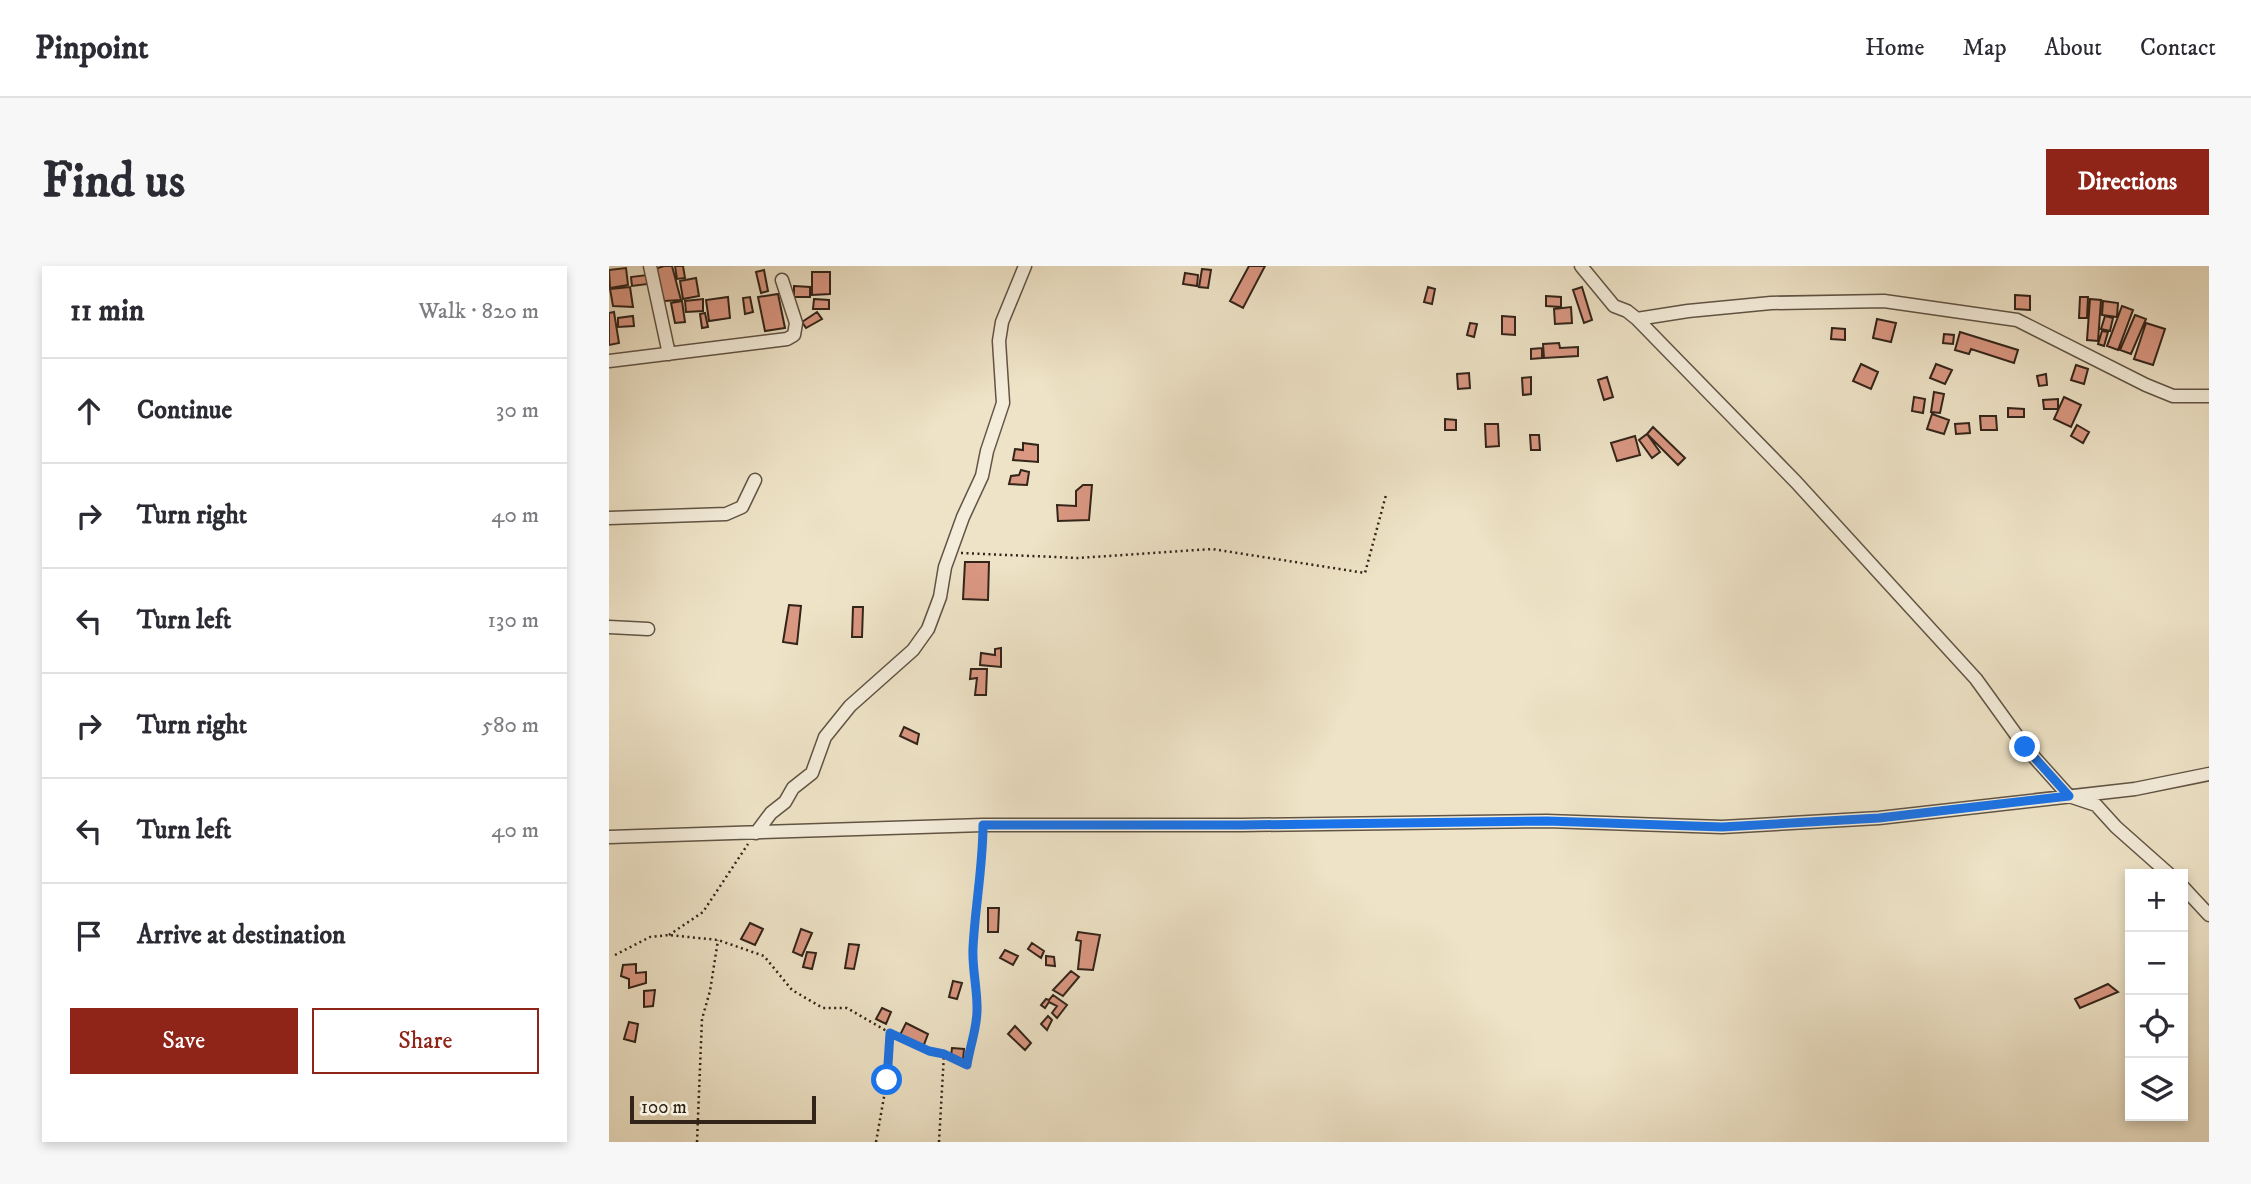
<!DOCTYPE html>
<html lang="en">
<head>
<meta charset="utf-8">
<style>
  :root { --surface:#fff; --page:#f7f7f7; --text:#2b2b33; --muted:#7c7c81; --line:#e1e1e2; --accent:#8f2418 }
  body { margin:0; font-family:"IM FELL DW Pica",serif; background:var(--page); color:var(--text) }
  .controls { position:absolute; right:21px; bottom:21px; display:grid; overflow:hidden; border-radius:0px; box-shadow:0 4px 10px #0003 }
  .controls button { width:63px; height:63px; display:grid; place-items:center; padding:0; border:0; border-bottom:2px solid var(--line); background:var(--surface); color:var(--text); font:35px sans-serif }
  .scale { position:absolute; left:21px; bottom:18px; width:186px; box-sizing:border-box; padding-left:7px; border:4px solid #322419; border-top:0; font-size:19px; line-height:24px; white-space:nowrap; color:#322419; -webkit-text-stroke:5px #f4eddb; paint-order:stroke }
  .stop { position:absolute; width:21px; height:21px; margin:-16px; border:5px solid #1a73e8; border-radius:50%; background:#fff }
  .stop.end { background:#1a73e8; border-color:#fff; box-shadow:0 2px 7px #0008 }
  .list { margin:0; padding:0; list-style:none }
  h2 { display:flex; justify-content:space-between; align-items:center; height:91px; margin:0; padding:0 28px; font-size:30px }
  h2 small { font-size:23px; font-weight:400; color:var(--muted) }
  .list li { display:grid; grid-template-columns:46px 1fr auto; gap:21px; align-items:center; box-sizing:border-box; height:105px; padding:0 28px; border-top:2px solid var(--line) }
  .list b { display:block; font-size:26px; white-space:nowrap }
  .list em { font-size:23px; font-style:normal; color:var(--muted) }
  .actions { display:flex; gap:14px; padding:21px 28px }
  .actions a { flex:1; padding:16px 0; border:2px solid var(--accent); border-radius:0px; text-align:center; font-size:24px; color:var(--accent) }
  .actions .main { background:var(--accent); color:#fff }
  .icon { flex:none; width:38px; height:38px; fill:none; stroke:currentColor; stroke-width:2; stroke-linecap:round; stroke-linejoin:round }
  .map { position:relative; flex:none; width:1600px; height:876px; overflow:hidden; border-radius:0px }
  header { display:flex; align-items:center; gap:42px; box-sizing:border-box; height:98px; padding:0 35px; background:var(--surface); border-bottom:2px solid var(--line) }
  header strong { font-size:33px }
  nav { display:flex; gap:38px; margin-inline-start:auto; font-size:24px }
  .intro { display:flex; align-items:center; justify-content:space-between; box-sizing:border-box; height:168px; padding:0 42px }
  h1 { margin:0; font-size:49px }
  .button { padding:18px 32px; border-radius:0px; background:var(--accent); color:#fff; font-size:24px; font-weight:700 }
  main { display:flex; gap:42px; padding:0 42px }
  aside { flex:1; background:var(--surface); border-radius:0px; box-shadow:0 4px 10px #0003 }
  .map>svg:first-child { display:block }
  .building { fill:#da9782; stroke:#322419; stroke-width:2 }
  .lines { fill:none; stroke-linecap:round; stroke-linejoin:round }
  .minor-casing { stroke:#615444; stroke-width:15 }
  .path { stroke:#322419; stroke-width:2.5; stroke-dasharray:2 3.5; stroke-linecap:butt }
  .minor { stroke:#f4eddb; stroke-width:12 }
  .route { stroke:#1a73e8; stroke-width:9 }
</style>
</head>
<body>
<header>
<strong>Pinpoint</strong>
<nav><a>Home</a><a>Map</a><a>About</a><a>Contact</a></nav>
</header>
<div class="intro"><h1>Find us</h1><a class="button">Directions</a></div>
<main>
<aside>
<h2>11 min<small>Walk · 820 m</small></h2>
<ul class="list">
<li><svg class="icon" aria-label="ahead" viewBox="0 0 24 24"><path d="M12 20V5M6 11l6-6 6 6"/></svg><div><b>Continue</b></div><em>30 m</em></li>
<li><svg class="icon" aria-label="right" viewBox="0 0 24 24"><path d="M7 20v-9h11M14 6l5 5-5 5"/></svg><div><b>Turn right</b></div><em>40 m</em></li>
<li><svg class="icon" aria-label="left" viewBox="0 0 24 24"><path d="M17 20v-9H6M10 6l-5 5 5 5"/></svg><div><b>Turn left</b></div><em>130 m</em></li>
<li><svg class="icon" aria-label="right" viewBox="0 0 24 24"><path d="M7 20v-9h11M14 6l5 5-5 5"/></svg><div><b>Turn right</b></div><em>580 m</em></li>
<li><svg class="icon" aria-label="left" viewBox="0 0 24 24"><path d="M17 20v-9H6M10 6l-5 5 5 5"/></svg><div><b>Turn left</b></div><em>40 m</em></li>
<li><svg class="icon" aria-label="arrive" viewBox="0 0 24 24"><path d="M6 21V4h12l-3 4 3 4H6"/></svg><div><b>Arrive at destination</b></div></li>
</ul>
<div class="actions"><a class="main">Save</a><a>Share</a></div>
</aside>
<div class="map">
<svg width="1600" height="876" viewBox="0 0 1600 876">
  <rect width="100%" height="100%" fill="#eee3c7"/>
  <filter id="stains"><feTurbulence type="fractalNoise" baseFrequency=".00286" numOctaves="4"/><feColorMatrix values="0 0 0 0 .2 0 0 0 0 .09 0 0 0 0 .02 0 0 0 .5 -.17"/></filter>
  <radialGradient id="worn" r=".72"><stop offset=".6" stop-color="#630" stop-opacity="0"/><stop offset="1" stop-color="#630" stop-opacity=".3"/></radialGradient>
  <path class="building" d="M55,0H63L72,34L55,35L46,3Z
    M66,0H74L76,12L68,13Z
    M640,0H656L634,42L621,35Z
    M17,2L19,19L1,22L0,4Z
    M593,3L602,4L599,22L590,21Z
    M155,4L159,25L152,27L147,6Z
    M203,6H221V28L203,29Z
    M576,7L589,9L588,20L574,18Z
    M38,9L39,18L23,20L22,11Z
    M87,12L90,30L74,33L71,15Z
    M185,20L201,21V31H185Z
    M21,21L24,41L4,40L1,23Z
    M819,21L826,23L823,38L815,36Z
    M973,21L983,54L975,57L964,24Z
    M169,28L176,62L156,65L149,31Z
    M1406,29L1421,30V44L1406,43Z
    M937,30L952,31V41L937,40Z
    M119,31L121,52L100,55L97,34Z
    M141,31L144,46L136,48L134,32Z
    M1471,31H1479L1478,52H1470Z
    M94,33V45L77,46L76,35Z
    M205,33L220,34V43H204Z
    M1481,33L1492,34L1489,75L1478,74Z
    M73,35L76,56L66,57L62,37Z
    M1494,35L1509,37L1508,51L1493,49Z
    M1513,40L1524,44L1509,84L1498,80Z
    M962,41L963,57L946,58L945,43Z
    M5,46L10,77L0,79V47Z
    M208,46L213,53L197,62L193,56Z
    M96,47L99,61L93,62L91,48Z
    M1526,49L1537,53L1522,88L1511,84Z
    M24,50L25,60L9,61V52Z
    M893,50L906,51V69L893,68Z
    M1496,50L1504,52L1501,65L1492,63Z
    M1268,53L1287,57L1282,76L1264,72Z
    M861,57L868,58L865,71L858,69Z
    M1537,57L1556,63L1544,99L1525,93Z
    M1223,62L1236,63V74L1222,73Z
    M1493,65L1499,66L1495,80L1489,78Z
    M1351,66L1409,84L1405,97L1362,83L1360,88L1346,84Z
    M1335,68L1345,69L1344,78L1334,77Z
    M950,77L951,82L969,81V90L935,92L934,78Z
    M933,82V92L922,93V83Z
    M1252,98L1269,106L1262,123L1244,115Z
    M1327,98L1343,104L1336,118L1321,112Z
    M1467,99L1479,103L1475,118L1462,114Z
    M860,107L861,122L849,123L848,108Z
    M1437,108L1438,119L1430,120L1428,110Z
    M922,111V128L914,129L913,112Z
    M998,111L1004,131L995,134L989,114Z
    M1325,126L1335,128L1331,147L1322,146Z
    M1305,131L1316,133L1314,147L1303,145Z
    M1455,131L1472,139L1462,161L1445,153Z
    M1449,133V143H1435L1434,134Z
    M1399,142L1415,143V151H1399Z
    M1323,148L1340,154L1335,168L1318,163Z
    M1371,150H1387L1388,164H1372Z
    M836,153L847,154V164H836Z
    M1360,157L1361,167L1347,168L1346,158Z
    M876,158H889L890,180L877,181Z
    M1468,159L1480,166L1474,177L1462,170Z
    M1044,161L1076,192L1069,199L1038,168Z
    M1038,168L1051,186L1043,192L1030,174Z
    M921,169H930L931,184H922Z
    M1026,170L1031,189L1008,195L1002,177Z
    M414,177L429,179V196L404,194L406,183L414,184Z
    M412,204L420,206L418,219L400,218L402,210L410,209Z
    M474,219H483L480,254L449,255L448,239L467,240V225Z
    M356,296H380L379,334L354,333Z
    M180,339L192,340L188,378L174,376Z
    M244,341H254L253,371H243Z
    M392,382V401L371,399L372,387L386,389V383Z
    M362,403H378L377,429H366L368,412L361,413Z
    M295,461L310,468L308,478L291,470Z
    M379,642H390L389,666H379Z
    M141,657L154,663L146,679L132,673Z
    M192,663L203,667L193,690L184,686Z
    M469,666L491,669L484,704L469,703L472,675L467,674Z
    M423,677L435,685L432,692L419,683Z
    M240,678L250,679L245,703L236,702Z
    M396,684L409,690L404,699L391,692Z
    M198,686L207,687L203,703L194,701Z
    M437,690L445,691L446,700L437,699Z
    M27,698V707L37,706V717L20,722V713L12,710L14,699Z
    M462,705L470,711L454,730L444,724Z
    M344,715L353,717L348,733L340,731Z
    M1499,718L1509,726L1471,742L1466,733Z
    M46,724L44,740L35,741V725Z
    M444,729L458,739L448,752L443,747L448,740L440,736L436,742L432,739L437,733L440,734Z
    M273,742L282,746L277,758L267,753Z
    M439,750L443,754L438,764L432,758Z
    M20,756L29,758L26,776L15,773Z
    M297,757L319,768L314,781L291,769Z
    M406,760L422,777L416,784L399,768Z
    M343,782L355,783L354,794L342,790Z"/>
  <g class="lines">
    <g class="minor-casing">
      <path id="minor" d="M41,0L60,88
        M972,0L1005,40L1018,45L1028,53L1187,216L1367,413L1416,481L1460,530L1487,539L1507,561L1560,608
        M1028,53L1079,45L1162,37L1275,35L1408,54L1537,119L1564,130H1600
        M0,95L178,73L185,69L187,57L173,14
        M0,252L117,248L133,241L146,214
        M0,361L39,363
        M147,567L162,547L176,536L184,522L203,507L216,471L241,440L304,384L319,363L331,331L336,301L354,251L373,210L378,185L394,137L390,75L393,56L416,0
        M0,571L374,559H633L938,555L1113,561L1270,552L1526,523L1600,508
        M1574,621L1600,649"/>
    </g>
    <path class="path" d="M352,287L469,292L603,283L756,307L777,229
      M60,669L94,646L139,578
      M6,689L41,671L60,669L109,674L155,690L183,724L214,742H238L281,767L320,785L335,788L357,799C361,779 369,759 368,739C367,719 363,700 364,679C367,643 374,607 374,570
      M88,876L93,753L101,725L109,674
      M267,876L278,814L281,767
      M330,876L335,788"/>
    <use href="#minor" class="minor"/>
  </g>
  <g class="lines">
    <path class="route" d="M278,814L281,767L320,785L335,788L358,799C361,779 369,760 368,741C368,721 363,702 364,682C366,641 374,600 374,559H633L938,555L1113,561L1270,552L1460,530L1416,481"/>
  </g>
  <rect width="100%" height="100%" filter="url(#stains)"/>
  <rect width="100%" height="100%" fill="url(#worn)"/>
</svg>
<div class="controls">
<button>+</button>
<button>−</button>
<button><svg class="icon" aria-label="locate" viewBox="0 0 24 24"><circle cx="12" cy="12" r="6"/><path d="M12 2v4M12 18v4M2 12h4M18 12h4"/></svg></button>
<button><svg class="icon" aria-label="layers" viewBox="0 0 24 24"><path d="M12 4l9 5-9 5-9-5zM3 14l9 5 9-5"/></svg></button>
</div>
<div class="scale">100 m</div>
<div class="stop" style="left:278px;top:814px"></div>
<div class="stop end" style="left:1416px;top:481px"></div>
</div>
</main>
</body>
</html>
